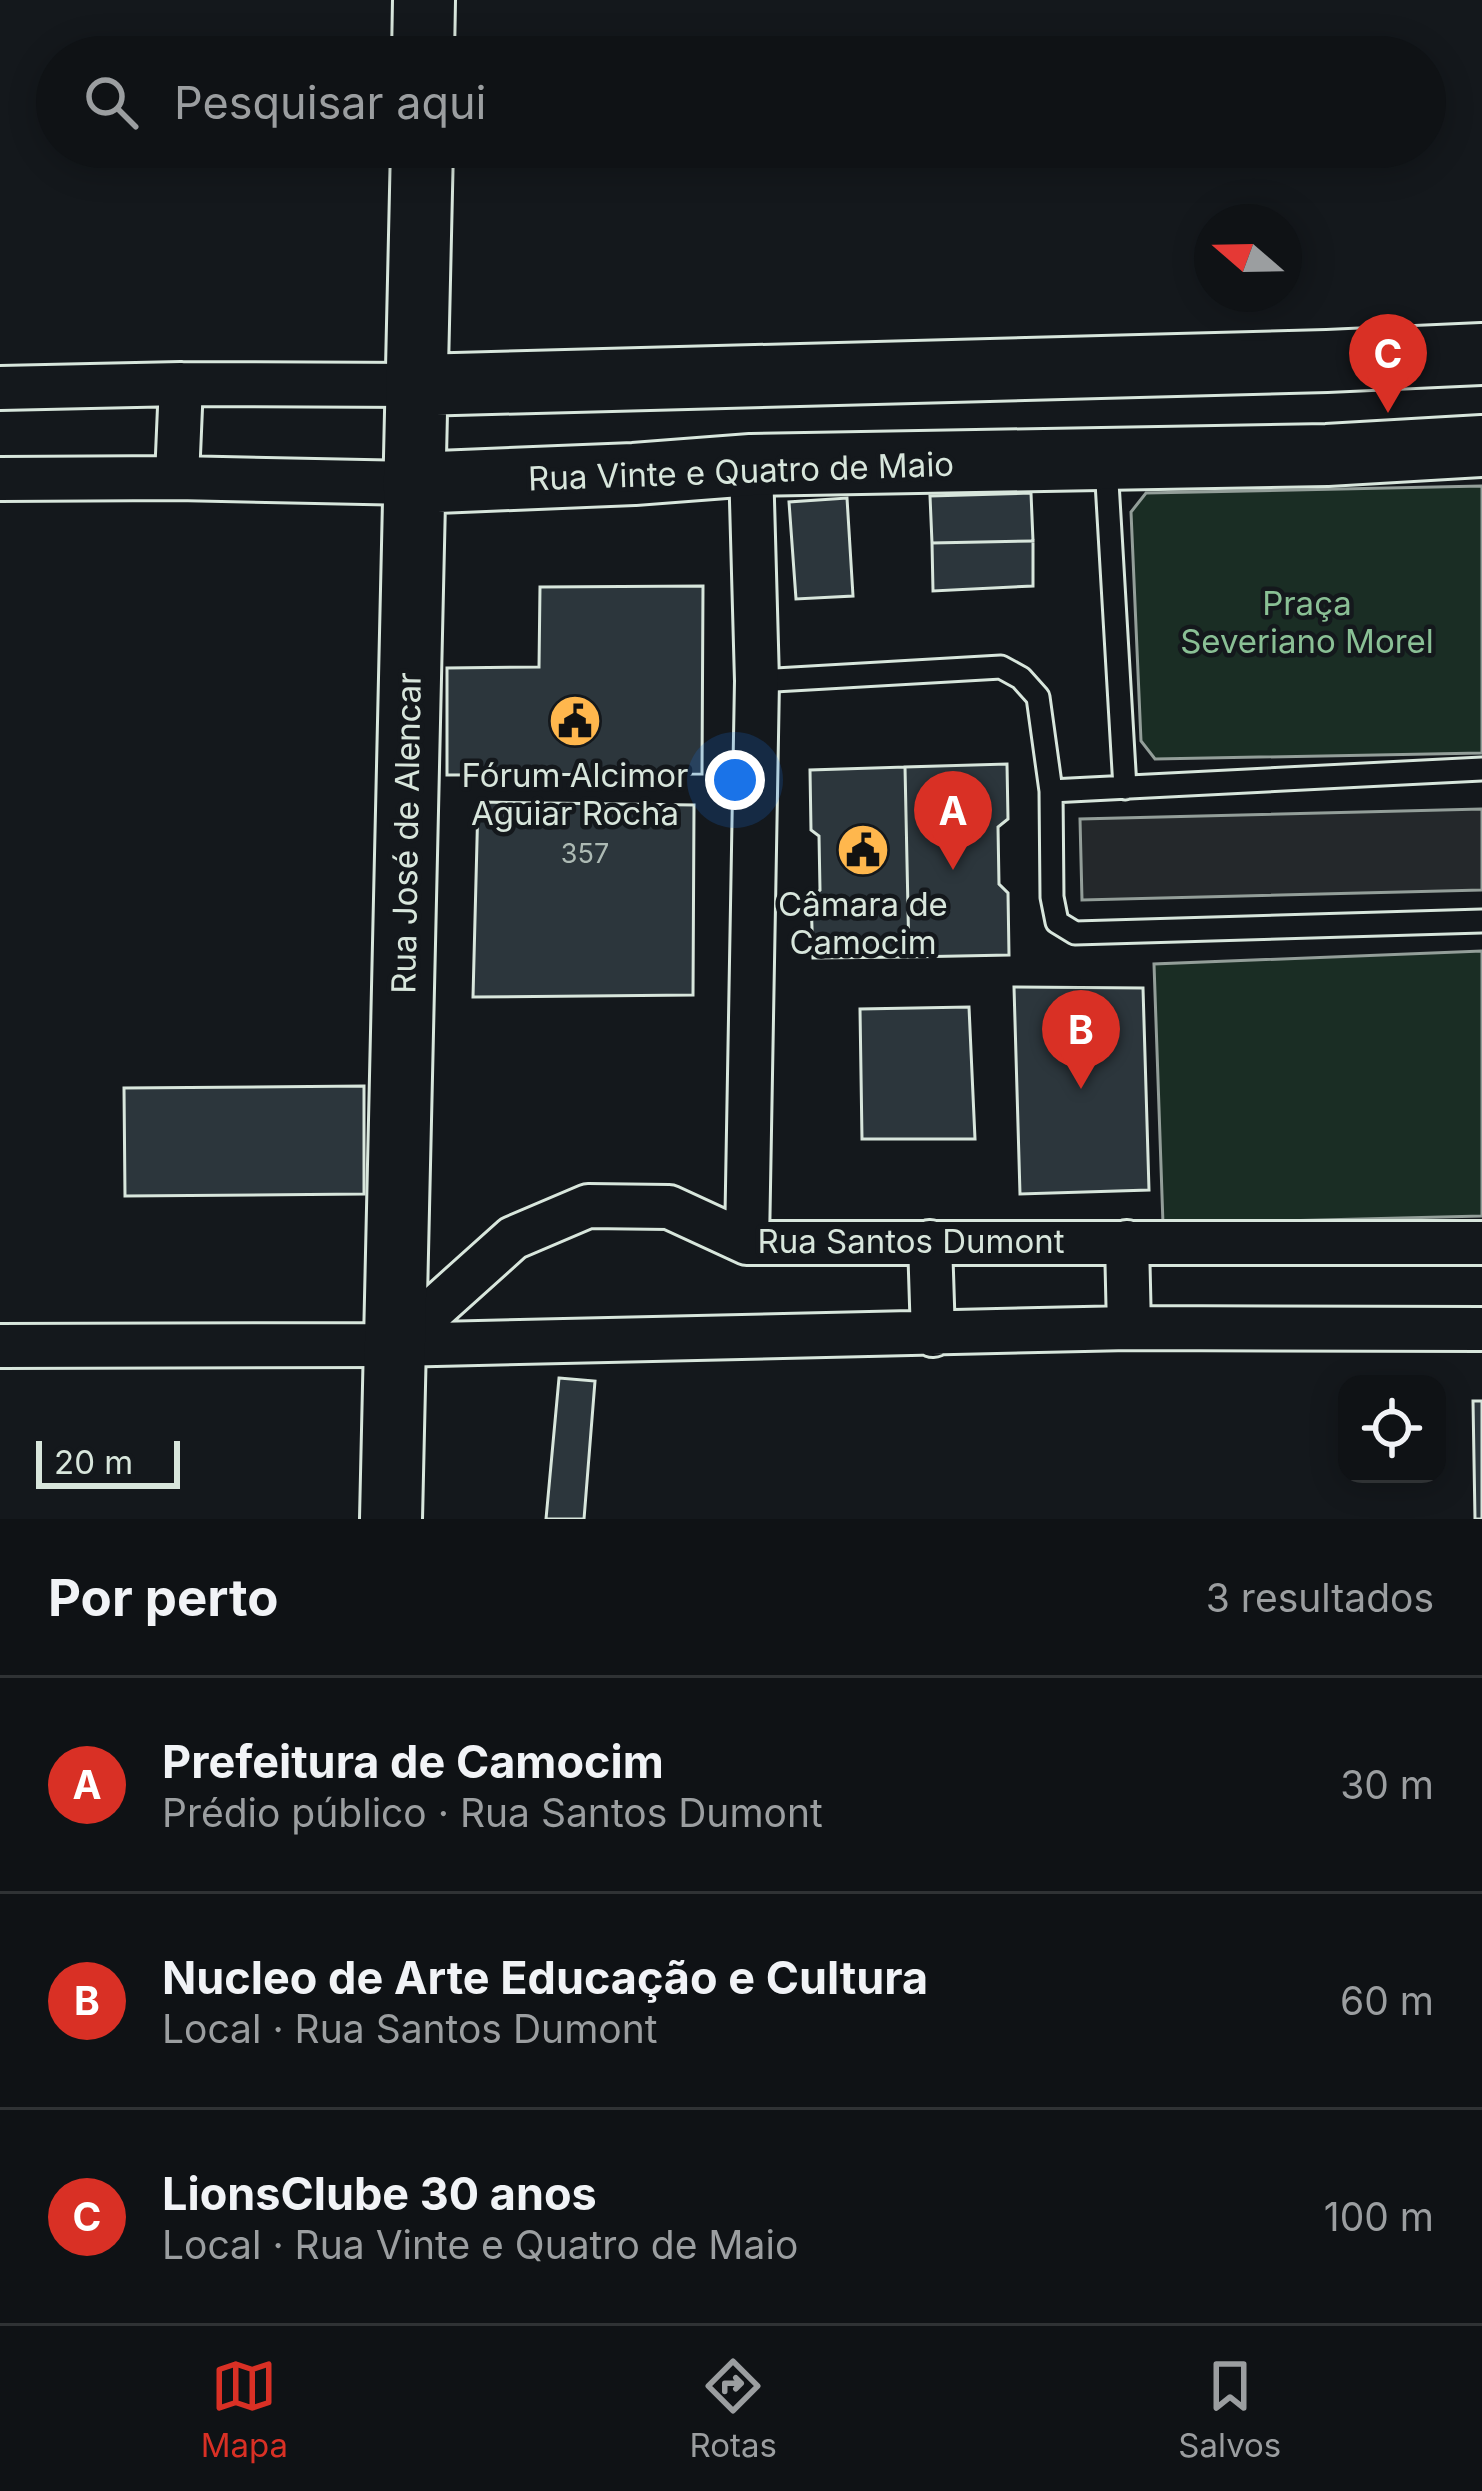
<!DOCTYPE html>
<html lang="pt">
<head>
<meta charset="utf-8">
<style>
  :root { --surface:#0f1215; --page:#181b1e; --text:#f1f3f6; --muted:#9b9ea0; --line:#2f3234; --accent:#d93025 }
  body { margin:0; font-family:Inter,sans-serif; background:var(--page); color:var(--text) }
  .controls { position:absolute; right:36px; bottom:36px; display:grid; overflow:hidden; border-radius:24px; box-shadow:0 6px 30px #0003 }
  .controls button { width:108px; height:108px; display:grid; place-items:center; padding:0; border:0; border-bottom:3px solid var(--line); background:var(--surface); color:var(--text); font:60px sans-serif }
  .compass { position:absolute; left:1194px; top:204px; width:108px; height:108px; border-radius:50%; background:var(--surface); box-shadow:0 6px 30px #0003; rotate:290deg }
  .scale { position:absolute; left:36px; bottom:30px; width:144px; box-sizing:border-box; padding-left:12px; border:6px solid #d8e6dc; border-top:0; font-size:33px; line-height:42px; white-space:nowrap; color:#d8e6dc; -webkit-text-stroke:9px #14181c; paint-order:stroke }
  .you { position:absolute; left:735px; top:780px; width:42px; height:42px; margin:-30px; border:9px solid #fff; border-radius:50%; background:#1a73e8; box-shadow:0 0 0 18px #1a73e833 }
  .badge { display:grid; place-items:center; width:78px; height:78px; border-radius:50%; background:var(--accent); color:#fff; font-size:39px; font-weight:700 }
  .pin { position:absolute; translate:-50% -99px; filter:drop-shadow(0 3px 6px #0008) }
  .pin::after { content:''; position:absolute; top:63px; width:42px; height:36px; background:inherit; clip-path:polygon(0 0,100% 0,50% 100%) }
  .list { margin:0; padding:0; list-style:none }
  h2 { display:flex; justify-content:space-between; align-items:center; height:156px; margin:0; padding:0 48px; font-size:51px }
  h2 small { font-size:39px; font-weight:400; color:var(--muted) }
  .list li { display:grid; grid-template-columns:78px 1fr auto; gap:36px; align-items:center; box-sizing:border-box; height:216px; padding:0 48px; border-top:3px solid var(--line) }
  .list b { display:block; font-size:45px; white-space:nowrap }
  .list p { margin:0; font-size:39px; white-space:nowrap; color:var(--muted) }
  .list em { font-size:39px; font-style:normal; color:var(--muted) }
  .icon { flex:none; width:66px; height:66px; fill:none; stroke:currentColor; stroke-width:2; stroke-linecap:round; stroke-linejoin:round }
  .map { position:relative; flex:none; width:1482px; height:1519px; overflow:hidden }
  .search { position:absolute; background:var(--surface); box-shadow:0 6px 30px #0003; left:36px; right:36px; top:36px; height:132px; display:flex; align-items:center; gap:30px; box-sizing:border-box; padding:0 42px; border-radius:66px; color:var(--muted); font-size:45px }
  .sheet { height:804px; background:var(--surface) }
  nav { display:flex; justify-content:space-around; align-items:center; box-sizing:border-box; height:168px; border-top:3px solid var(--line); background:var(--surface); font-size:33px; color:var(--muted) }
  nav a { display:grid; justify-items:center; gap:6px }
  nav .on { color:var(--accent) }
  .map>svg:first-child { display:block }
  .green { fill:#1a2d24; stroke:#939e99; stroke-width:3 }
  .parking { fill:#24282b; stroke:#939e99; stroke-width:3 }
  .building { fill:#2c363c; stroke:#d8e6dc; stroke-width:3 }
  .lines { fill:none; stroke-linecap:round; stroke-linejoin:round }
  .lane-casing { stroke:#d8e6dc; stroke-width:27 }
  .street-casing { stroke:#d8e6dc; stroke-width:48 }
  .secondary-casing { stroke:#d8e6dc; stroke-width:66 }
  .lane { stroke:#14181c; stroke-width:21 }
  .street { stroke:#14181c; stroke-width:42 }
  .secondary { stroke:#14181c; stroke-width:60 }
  .labels { text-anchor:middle; stroke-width:9; stroke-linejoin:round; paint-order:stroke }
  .number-label { font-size:27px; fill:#adbab4 }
  .street-label { font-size:33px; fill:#d8e6dc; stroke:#14181c }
  .park-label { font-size:33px; fill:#8ac095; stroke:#14181c }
  .poi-label { font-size:33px; fill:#d8e6dc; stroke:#14181c }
</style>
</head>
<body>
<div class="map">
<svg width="1482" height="1519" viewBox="0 0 1482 1519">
  <rect width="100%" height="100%" fill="#14181c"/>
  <path class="green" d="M1482,486V753L1155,759L1141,741L1131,512L1146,493Z
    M1482,951V1216L1163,1224L1154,964Z"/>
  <path class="parking" d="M1482,809V890L1082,900L1080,819Z"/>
  <path class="building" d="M1031,493L1033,541L932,543L930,496Z
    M847,498L853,596L796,599L789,502Z
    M1033,541V586L933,591L932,543Z
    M703,586L702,774L447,775V668L539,667L540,587Z
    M1007,764L1008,819L998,827L999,884L1008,893L1009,955L909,957L905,767Z
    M905,767L909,957L813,958L811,898L820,890L819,836L811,830L810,770Z
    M478,802L694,805L693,995L473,997Z
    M1014,987L1143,988L1149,1190L1020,1194Z
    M969,1007L975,1139H862L860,1009Z
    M364,1086V1194L125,1196L124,1088Z
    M559,1378L595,1381L584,1519H546Z
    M1473,1401H1482V1519H1475Z"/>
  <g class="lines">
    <g class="lane-casing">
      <path id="lane" d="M1106,465L1125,788
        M757,681L1001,667L1021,678L1038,697L1051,791
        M1482,769L1051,791L1052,897L1057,922L1075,933L1482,921"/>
    </g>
    <g class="street-casing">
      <path id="street" d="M0,388L181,384L418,385
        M177,478L181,384
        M0,479L177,478L413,483
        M930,1242L933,1335
        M1127,1242L1129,1328
        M747,1243L757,681L751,465
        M394,1345L513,1238L588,1206L669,1207L747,1243H1482
        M0,1346L394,1345L1129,1328L1482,1329"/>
    </g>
    <g class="secondary-casing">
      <path id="secondary" d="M423,57L424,0
        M418,385L1327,361L1482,354
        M413,483L634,474L751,465L1327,455L1482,446
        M391,1519L422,147"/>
    </g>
    <use href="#lane" class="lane"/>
    <use href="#street" class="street"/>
    <use href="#secondary" class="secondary"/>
  </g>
  <defs>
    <g id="civic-disc" transform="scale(2.7)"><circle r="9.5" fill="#ffb74d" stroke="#14181c"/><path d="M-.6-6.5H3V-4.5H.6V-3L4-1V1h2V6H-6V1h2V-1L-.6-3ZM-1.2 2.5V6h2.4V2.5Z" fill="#111"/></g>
  </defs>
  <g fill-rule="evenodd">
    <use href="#civic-disc" x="575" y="721"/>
    <use href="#civic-disc" x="863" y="850"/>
  </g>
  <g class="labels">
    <g class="number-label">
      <text x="585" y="863">357</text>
    </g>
    <g class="street-label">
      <text transform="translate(741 471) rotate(-2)" y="12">Rua Vinte e Quatro de Maio</text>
      <text transform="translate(406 833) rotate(-89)" y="12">Rua José de Alencar</text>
      <text x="911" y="1253">Rua Santos Dumont</text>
    </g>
    <g class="park-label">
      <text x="1307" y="615">Praça<tspan x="1307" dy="38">Severiano Morel</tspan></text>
    </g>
    <g class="poi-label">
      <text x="575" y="787">Fórum Alcimor<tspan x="575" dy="38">Aguiar Rocha</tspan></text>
      <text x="863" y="916">Câmara de<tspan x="863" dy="38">Camocim</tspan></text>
    </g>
  </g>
</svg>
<div class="controls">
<button><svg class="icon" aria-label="locate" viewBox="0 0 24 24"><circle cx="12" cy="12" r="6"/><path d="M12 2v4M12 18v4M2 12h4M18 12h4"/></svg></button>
</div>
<svg class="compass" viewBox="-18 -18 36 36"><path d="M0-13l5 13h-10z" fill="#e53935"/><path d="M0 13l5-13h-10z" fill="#9b9ea0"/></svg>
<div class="scale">20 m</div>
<div class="you"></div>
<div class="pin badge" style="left:953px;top:870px">A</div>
<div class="pin badge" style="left:1081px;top:1089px">B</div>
<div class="pin badge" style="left:1388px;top:413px">C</div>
<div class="search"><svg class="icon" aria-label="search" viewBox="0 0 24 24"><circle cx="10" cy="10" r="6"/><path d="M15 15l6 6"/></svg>Pesquisar aqui</div>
</div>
<section class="sheet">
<h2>Por perto<small>3 resultados</small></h2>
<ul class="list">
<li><span class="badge">A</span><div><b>Prefeitura de Camocim</b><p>Prédio público · Rua Santos Dumont</p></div><em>30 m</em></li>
<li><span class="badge">B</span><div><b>Nucleo de Arte Educação e Cultura</b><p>Local · Rua Santos Dumont</p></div><em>60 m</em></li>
<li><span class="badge">C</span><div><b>LionsClube 30 anos</b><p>Local · Rua Vinte e Quatro de Maio</p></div><em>100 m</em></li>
</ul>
</section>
<nav>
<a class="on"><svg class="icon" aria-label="map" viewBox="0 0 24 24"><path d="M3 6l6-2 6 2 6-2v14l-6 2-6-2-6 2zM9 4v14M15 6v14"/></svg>Mapa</a>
<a><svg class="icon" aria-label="directions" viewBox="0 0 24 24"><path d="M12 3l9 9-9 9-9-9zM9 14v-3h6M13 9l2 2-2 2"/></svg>Rotas</a>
<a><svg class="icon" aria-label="saved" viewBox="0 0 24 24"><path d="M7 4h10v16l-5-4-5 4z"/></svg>Salvos</a>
</nav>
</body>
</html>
